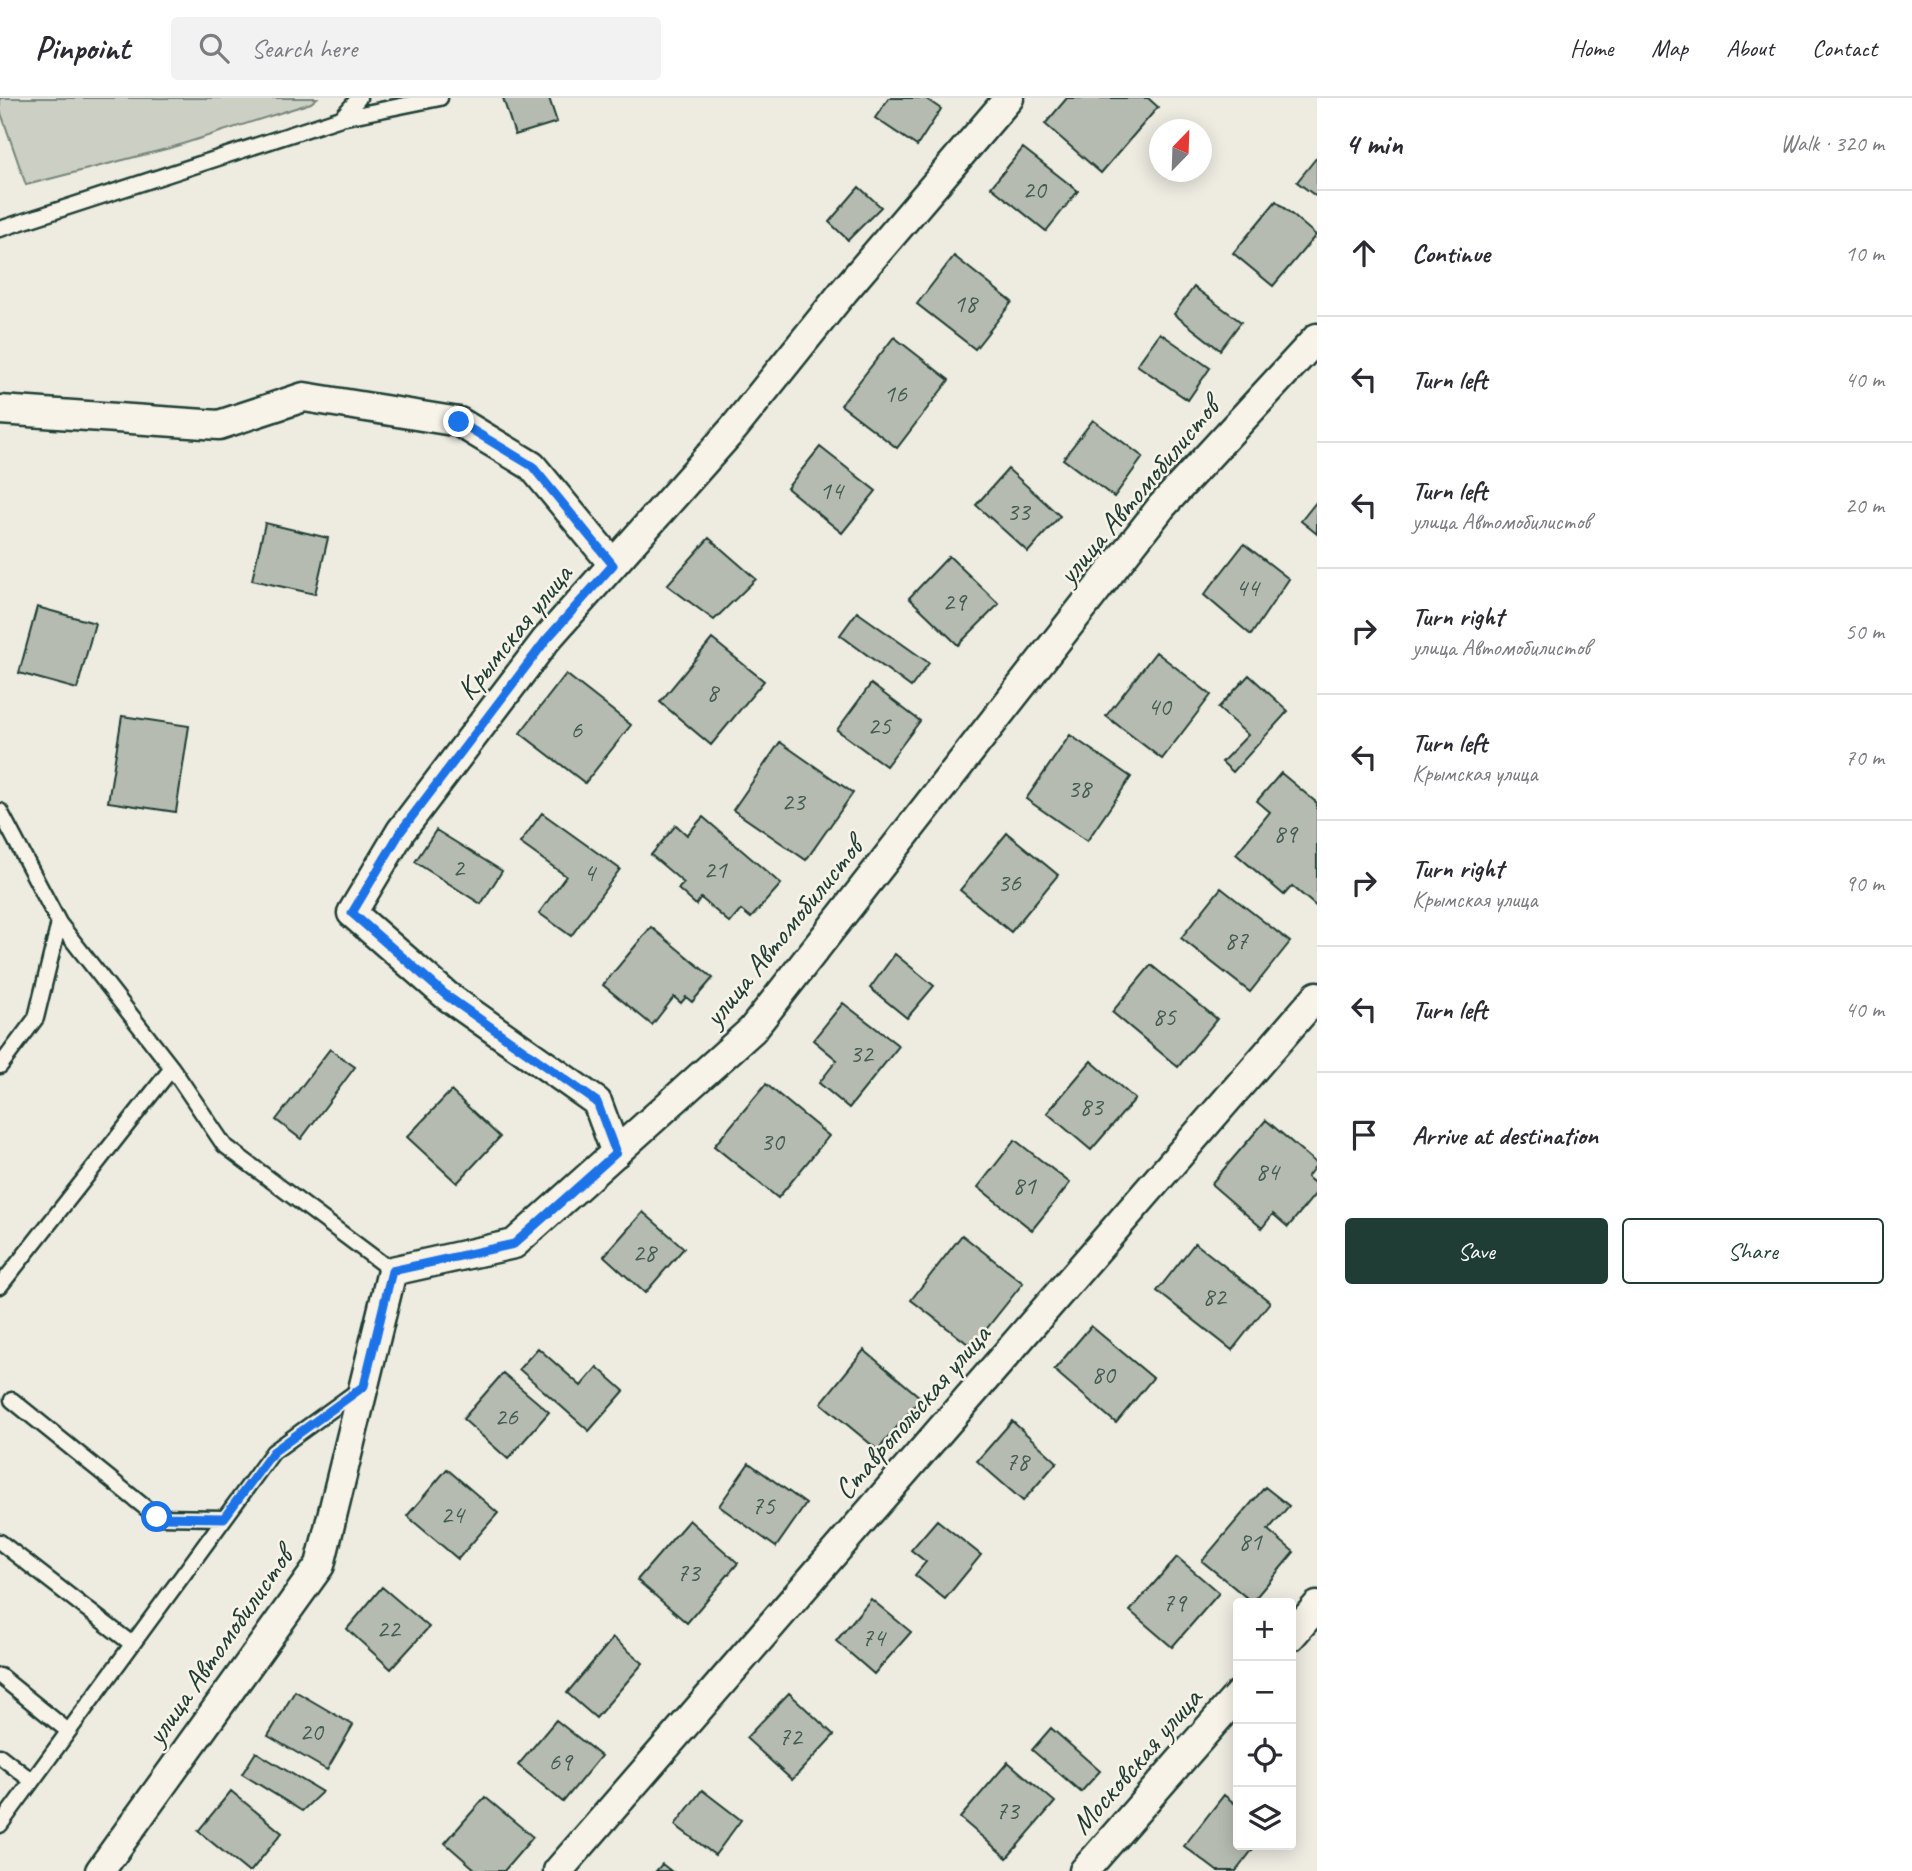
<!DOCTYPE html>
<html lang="en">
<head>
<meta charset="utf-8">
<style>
  :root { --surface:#fff; --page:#f2f2f3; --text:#2b2b33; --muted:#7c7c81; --line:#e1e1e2; --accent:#1f3d34 }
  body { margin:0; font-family:Caveat,sans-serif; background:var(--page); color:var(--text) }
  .controls { position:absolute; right:21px; bottom:21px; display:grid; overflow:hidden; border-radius:7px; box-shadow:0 4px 18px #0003 }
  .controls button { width:63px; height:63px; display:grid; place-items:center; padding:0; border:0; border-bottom:2px solid var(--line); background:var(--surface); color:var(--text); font:35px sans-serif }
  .compass { position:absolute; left:1149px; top:21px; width:63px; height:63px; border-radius:50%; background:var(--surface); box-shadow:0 4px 18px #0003; rotate:23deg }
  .stop { position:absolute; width:21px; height:21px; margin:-16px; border:5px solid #1a73e8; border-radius:50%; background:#fff }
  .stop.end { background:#1a73e8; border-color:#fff; box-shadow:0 2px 7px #0008 }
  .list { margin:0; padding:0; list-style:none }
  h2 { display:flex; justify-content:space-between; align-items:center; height:91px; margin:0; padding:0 28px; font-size:30px }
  h2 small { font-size:23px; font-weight:400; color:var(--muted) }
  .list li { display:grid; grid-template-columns:46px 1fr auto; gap:21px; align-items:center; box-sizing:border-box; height:126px; padding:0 28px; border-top:2px solid var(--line) }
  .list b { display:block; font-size:26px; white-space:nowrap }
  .list p { margin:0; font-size:23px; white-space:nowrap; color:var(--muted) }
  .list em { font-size:23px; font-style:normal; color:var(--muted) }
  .actions { display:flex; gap:14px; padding:21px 28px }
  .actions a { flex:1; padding:16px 0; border:2px solid var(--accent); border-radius:7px; text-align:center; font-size:24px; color:var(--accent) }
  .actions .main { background:var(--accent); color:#fff }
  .icon { flex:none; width:38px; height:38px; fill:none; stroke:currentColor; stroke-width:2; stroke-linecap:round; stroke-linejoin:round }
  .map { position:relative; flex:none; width:1317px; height:1773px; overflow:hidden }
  header { display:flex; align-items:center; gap:42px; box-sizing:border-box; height:98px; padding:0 35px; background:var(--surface); border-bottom:2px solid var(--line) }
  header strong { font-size:33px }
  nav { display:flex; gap:38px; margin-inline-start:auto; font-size:24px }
  .search { width:490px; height:63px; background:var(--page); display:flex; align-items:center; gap:18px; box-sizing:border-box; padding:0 24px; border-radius:7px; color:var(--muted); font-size:26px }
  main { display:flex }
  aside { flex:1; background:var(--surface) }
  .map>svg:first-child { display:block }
  .green { fill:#cccfc4; stroke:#76867c; stroke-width:2 }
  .building { fill:#b5bbb0; stroke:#1f3d34; stroke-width:2 }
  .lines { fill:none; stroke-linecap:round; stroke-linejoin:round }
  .lane-casing { stroke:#1f3d34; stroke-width:19 }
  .street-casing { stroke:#1f3d34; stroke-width:33 }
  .lane { stroke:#f7f3e8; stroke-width:14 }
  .street { stroke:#f7f3e8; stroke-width:28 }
  .route { stroke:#1a73e8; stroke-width:9 }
  .labels { text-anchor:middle; stroke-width:5; stroke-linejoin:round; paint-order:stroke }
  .number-label { font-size:26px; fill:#445c53 }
  .street-label { font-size:30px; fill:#1f3d34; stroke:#f7f3e8 }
</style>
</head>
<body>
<header>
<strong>Pinpoint</strong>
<div class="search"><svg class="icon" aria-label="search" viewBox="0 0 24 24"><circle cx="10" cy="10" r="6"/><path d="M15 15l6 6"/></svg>Search here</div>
<nav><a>Home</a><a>Map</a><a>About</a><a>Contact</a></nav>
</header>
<main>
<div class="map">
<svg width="1317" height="1773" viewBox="0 0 1317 1773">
  <rect width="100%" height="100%" fill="#eeece1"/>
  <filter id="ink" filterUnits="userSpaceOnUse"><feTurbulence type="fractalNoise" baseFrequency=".0143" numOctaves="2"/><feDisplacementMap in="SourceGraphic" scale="14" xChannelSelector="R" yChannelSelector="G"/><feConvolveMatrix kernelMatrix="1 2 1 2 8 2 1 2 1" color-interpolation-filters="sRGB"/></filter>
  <g filter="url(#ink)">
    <path class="green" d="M0,0H317L311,5L170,50L26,87L0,12Z"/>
    <path class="building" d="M503,0H549L557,24L515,37Z
      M889,0H925L941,11L917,48L875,20Z
      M1067,0H1148L1158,9L1101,75L1045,26Z
      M1023,50L1078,93L1046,133L991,89Z
      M1317,59V99L1297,84Z
      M859,89L881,109L848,142L829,124Z
      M1276,103L1316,137L1273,188L1233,155Z
      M954,158L1012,204L975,251L917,206Z
      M1194,189L1241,224L1220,252L1174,216Z
      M1160,235L1210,270L1188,302L1137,267Z
      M894,239L949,282L897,350L841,307Z
      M1093,322L1143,359L1114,399L1063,361Z
      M820,349L876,393L842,435L787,390Z
      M1008,371L1060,418L1028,454L976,407Z
      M1317,403V436L1301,423Z
      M265,425L328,440L315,496L252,482Z
      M709,440L756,481L714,522L667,487Z
      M1244,446L1289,481L1251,537L1204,497Z
      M949,458L999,506L958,547L909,500Z
      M37,509L95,525L77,591L19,575Z
      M857,514L929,565L911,589L840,537Z
      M712,541L764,583L711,647L660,604Z
      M1156,554L1211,597L1162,661L1106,618Z
      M566,576L631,627L585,685L520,635Z
      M1249,577L1288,613L1233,674L1222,664L1248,637L1218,610Z
      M871,586L920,623L886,668L837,632Z
      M122,618L189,628L176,714L108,704Z
      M1070,637L1131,679L1087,743L1026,701Z
      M780,644L853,695L806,762L733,712Z
      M1281,675L1317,705V809L1292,788L1284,797L1236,756L1270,714L1257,703Z
      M542,715L620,771L571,838L539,815L566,778L520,745Z
      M703,719L781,786L751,820L741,812L730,825L701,800L696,807L678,791L684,785L651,757L676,727L687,737Z
      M436,732L502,773L481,806L415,764Z
      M1007,735L1058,777L1011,834L960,792Z
      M1221,790L1290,844L1250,894L1181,840Z
      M651,829L713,880L692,904L686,899L681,905L674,899L652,927L603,887Z
      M895,856L934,888L907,920L870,890Z
      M1151,867L1217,921L1178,969L1112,914Z
      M843,905L899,948L849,1010L819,985L837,962L813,942Z
      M330,951L355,969L301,1041L276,1022Z
      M1091,963L1135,1001L1091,1052L1047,1015Z
      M766,986L829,1038L778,1100L714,1048Z
      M451,993L500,1039L457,1085L407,1039Z
      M1266,1022L1317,1066L1307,1079L1317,1087V1094L1288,1129L1273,1116L1262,1130L1211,1086Z
      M1015,1042L1070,1085L1032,1132L978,1089Z
      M643,1114L684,1150L645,1195L604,1158Z
      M962,1137L1023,1185L972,1249L911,1202Z
      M1195,1145L1270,1204L1232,1252L1157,1193Z
      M1091,1228L1153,1280L1116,1325L1054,1272Z
      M538,1250L581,1288L597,1269L624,1293L589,1333L519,1271Z
      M864,1252L921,1300L878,1352L821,1305Z
      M503,1275L549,1314L508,1361L463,1321Z
      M1012,1323L1057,1364L1023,1403L977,1363Z
      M749,1365L806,1406L776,1449L719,1408Z
      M447,1371L498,1415L458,1461L407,1418Z
      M1265,1389L1289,1408L1268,1432L1294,1454L1252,1504L1202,1463Z
      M689,1422L738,1465L687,1525L637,1482Z
      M937,1422L981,1457L945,1501L915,1477L926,1464L911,1452Z
      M1177,1459L1219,1495L1172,1549L1130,1513Z
      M382,1489L429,1529L391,1571L347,1531Z
      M871,1501L911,1534L874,1576L836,1543Z
      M613,1540L643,1565L596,1620L567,1595Z
      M295,1593L353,1627L327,1672L268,1638Z
      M789,1595L834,1637L792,1682L746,1640Z
      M556,1622L601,1658L563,1704L518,1667Z
      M1051,1630L1100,1673L1081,1694L1032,1652Z
      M256,1654L322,1694L302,1713L242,1676Z
      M1008,1664L1055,1704L1007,1760L960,1720Z
      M702,1692L741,1722L715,1757L675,1727Z
      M231,1693L282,1735L251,1773H247L198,1733Z
      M1224,1697L1238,1708V1747H1256L1236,1773H1217L1184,1748Z
      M485,1699L533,1739L504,1773H477L445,1745Z
      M662,1766L671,1773H656Z"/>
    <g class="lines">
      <g class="lane-casing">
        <path id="lane" d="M341,20L440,0
          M0,131L341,20L359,0
          M0,713L59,825L172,970L224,1047L392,1173
          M0,968L36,920L59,825
          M0,1188L172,970
          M12,1302L157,1419L224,1420
          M0,1444L132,1546
          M0,1578L68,1633
          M0,1658L32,1683
          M0,1727L273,1354L360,1291"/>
      </g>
      <g class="street-casing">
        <path id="street" d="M0,312L219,327L304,299L459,324L532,368L613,466
          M616,1055L597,1004L447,898L352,815L401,733L546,542L734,330L844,193L1009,0
          M1291,1538L1317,1508
          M100,1773L320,1467L392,1173L514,1146L752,932L1162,408L1317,240
          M558,1773L1317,898
          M1084,1773L1238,1597"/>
      </g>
      <use href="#lane" class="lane"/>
      <use href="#street" class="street"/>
    </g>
  </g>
  <g class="lines" filter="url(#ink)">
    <path class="route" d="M157,1419L224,1420L273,1354L364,1288L392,1173L514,1146L616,1055L597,1004L447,898L352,815L401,733L546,542L613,467L532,368L459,324"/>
  </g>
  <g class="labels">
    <g class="number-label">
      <text x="1034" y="100">20</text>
      <text x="965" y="214">18</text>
      <text x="895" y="304">16</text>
      <text x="831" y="401">14</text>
      <text x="1018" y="422">33</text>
      <text x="1247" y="498">44</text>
      <text x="954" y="512">29</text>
      <text x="712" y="603">8</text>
      <text x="1159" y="617">40</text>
      <text x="879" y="636">25</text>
      <text x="576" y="640">6</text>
      <text x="1079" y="699">38</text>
      <text x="793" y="712">23</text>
      <text x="1285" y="744">89</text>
      <text x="458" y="778">2</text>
      <text x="715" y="780">21</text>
      <text x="589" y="783">4</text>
      <text x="1009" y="793">36</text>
      <text x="1236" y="851">87</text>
      <text x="1164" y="927">85</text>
      <text x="861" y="964">32</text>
      <text x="1091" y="1017">83</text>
      <text x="772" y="1052">30</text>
      <text x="1267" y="1082">84</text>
      <text x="1024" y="1096">81</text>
      <text x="644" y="1163">28</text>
      <text x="1214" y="1207">82</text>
      <text x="1103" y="1285">80</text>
      <text x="506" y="1327">26</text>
      <text x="1017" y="1372">78</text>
      <text x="763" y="1416">75</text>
      <text x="452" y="1425">24</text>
      <text x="1250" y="1452">81</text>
      <text x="688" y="1483">73</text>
      <text x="1174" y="1513">79</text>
      <text x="388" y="1539">22</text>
      <text x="873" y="1548">74</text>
      <text x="311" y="1642">20</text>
      <text x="790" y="1647">72</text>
      <text x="560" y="1672">69</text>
      <text x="1007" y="1721">73</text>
    </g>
    <g class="street-label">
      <text transform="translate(1138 393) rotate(-50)" y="10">улица Автомобилистов</text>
      <text transform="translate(514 534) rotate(-51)" y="10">Крымская улица</text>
      <text transform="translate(783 834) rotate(-51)" y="10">улица Автомобилистов</text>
      <text transform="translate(912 1314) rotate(-49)" y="10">Ставропольская улица</text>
      <text transform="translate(219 1548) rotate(-55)" y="10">улица Автомобилистов</text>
      <text transform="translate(1136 1663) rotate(-49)" y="10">Московская улица</text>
    </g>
  </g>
</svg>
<div class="controls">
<button>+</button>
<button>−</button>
<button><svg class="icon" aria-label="locate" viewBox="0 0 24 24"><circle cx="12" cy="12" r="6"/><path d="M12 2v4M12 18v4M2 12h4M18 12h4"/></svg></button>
<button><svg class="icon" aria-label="layers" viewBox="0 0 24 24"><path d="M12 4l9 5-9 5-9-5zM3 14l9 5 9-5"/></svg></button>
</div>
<svg class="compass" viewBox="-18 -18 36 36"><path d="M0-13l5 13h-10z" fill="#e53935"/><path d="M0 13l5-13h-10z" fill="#7c7c81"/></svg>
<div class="stop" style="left:157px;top:1419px"></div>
<div class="stop end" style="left:459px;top:324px"></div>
</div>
<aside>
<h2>4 min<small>Walk · 320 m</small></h2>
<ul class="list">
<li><svg class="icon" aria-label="ahead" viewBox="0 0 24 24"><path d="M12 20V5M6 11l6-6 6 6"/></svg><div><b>Continue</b></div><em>10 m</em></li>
<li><svg class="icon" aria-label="left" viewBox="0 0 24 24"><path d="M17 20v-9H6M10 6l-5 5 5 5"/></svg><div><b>Turn left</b></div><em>40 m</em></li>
<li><svg class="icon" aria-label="left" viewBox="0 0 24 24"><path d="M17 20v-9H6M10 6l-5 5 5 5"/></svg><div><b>Turn left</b><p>улица Автомобилистов</p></div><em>20 m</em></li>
<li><svg class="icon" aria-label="right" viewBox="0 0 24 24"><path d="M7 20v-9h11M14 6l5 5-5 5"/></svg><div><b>Turn right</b><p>улица Автомобилистов</p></div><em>50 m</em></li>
<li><svg class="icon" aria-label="left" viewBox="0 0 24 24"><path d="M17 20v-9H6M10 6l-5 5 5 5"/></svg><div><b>Turn left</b><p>Крымская улица</p></div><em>70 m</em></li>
<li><svg class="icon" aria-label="right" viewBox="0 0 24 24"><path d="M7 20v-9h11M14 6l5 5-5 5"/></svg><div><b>Turn right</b><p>Крымская улица</p></div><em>90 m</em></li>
<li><svg class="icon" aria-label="left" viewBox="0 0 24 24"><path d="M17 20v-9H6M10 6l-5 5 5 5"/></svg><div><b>Turn left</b></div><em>40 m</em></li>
<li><svg class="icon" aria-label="arrive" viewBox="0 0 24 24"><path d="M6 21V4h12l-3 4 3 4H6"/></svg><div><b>Arrive at destination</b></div></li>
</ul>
<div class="actions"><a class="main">Save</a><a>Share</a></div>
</aside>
</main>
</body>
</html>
